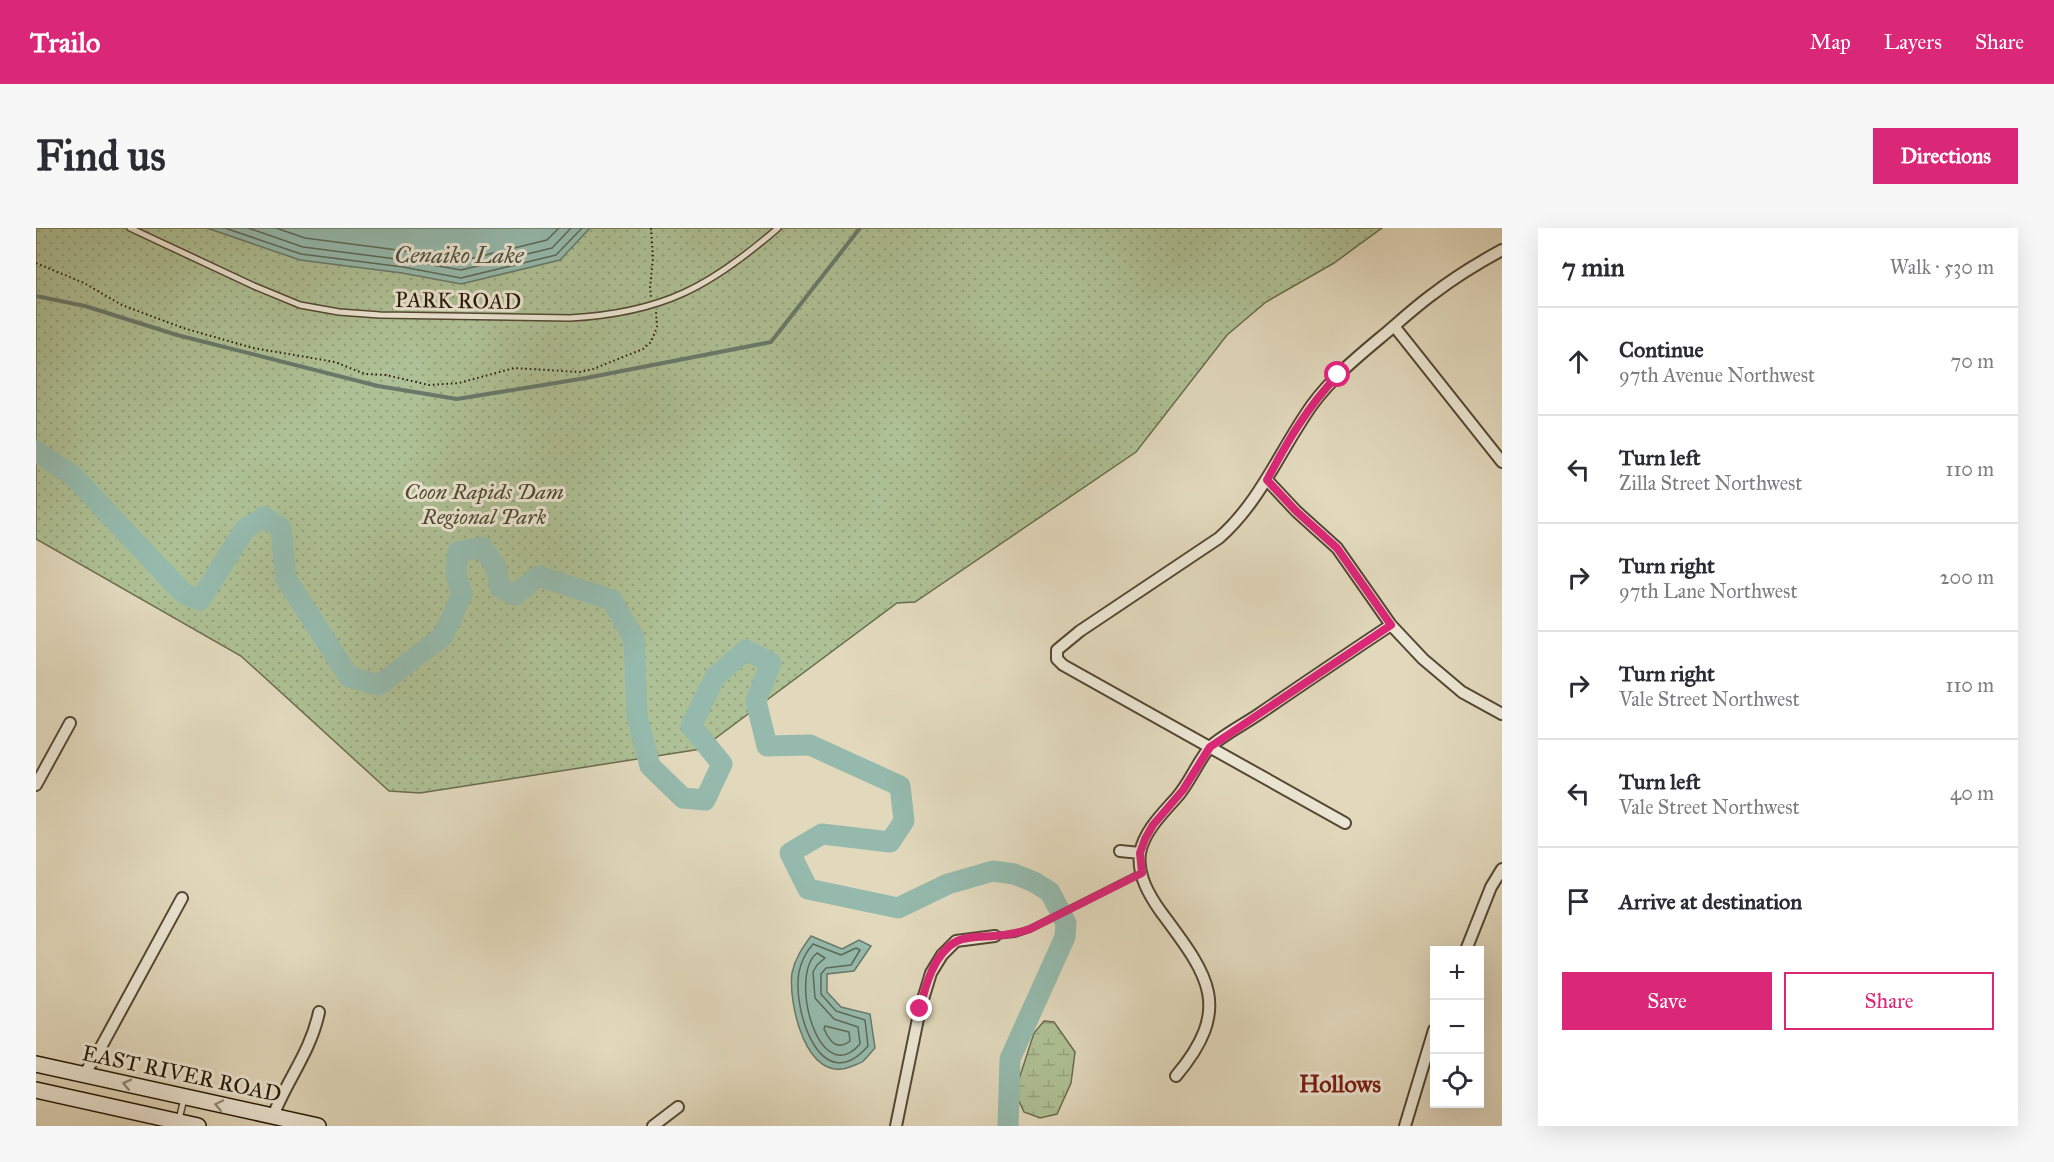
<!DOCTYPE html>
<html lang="en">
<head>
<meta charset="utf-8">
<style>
  :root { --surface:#fff; --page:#f7f7f7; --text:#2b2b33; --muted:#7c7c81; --line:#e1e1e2; --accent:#db2777 }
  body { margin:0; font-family:"IM FELL Great Primer",serif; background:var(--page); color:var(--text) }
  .controls { position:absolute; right:18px; bottom:18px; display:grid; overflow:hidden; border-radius:0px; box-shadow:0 6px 24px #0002 }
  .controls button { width:54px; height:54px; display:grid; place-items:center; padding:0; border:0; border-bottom:2px solid var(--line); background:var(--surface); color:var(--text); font:30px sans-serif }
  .stop { position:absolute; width:18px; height:18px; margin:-14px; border:4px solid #db2777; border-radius:50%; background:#fff }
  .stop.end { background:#db2777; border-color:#fff; box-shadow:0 2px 6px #0008 }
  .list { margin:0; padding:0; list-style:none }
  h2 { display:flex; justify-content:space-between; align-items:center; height:78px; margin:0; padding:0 24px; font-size:26px }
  h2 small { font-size:20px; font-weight:400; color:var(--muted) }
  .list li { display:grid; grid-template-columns:39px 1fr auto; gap:18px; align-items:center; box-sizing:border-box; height:108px; padding:0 24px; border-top:2px solid var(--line) }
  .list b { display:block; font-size:22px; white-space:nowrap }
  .list p { margin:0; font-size:20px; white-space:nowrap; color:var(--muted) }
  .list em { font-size:20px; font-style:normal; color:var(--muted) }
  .actions { display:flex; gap:12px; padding:18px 24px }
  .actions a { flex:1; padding:14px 0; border:2px solid var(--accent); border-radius:0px; text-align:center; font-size:21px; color:var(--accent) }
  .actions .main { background:var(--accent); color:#fff }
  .icon { flex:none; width:33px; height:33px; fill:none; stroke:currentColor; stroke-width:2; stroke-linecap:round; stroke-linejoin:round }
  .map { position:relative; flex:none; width:1466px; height:898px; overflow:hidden; border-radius:0px }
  header { display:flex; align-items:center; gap:36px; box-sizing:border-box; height:84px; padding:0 30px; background:var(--accent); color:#fff }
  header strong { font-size:28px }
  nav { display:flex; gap:33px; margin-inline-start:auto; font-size:21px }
  .intro { display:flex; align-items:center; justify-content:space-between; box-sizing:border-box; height:144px; padding:0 36px }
  h1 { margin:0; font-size:42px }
  .button { padding:15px 27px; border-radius:0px; background:var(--accent); color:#fff; font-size:21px; font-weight:700 }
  main { display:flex; gap:36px; padding:0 36px }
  aside { flex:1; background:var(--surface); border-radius:0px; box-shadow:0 6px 24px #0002 }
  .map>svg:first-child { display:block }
  .wetland { fill:url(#wetland-marsh); stroke:#6a6c4d; stroke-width:1.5 }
  .park { fill:url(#park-dots); stroke:#6a6c4d; stroke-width:1.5 }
  .water { fill:#95baad; stroke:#68796a; stroke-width:1.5 }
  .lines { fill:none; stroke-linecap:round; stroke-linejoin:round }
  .shore { stroke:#5d6959; stroke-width:1.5 }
  .stream { stroke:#68796a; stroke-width:4 }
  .river { stroke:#95baad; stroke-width:21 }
  .service-casing { stroke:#544833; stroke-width:8 }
  .minor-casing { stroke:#544833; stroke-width:14 }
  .secondary-casing { stroke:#251805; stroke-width:18 }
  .path { stroke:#251805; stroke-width:2; stroke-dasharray:1.5 3; stroke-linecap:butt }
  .service { stroke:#ece6d4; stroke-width:5 }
  .minor { stroke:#ece6d4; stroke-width:10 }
  .secondary { stroke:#ece6d4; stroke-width:15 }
  .oneway { stroke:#928977 }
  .route { stroke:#db2777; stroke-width:8 }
  .labels { text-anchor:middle; stroke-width:6; stroke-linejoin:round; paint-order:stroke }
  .street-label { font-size:22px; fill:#251805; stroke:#ece6d4 }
  .park-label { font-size:22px; font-style:italic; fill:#4e4a30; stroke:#ece6d4 }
  .water-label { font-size:24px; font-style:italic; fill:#4c5140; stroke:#ece6d4 }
  .neighbourhood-label { font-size:24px; font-weight:bold; fill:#7a1f14; stroke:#ece6d4 }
</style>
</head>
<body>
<header>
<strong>Trailo</strong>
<nav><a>Map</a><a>Layers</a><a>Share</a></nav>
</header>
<div class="intro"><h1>Find us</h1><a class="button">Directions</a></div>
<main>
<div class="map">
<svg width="1466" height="898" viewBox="0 0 1466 898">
  <defs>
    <pattern id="wetland-marsh" width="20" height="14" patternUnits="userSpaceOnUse" patternTransform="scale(1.5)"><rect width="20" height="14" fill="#aec095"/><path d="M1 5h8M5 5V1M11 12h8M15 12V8" fill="none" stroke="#96a47f"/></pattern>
    <pattern id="park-dots" width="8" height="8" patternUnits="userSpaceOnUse" patternTransform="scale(1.5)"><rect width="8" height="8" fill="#aec095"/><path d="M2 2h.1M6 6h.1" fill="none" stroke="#96a47f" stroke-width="1.8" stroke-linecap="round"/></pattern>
  </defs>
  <rect width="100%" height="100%" fill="#e2d9bd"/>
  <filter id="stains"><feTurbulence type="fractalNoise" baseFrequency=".00333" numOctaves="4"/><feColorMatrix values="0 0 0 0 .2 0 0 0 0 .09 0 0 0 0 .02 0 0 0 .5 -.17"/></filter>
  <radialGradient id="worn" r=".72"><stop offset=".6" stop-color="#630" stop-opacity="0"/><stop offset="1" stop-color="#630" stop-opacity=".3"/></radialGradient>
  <path class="wetland" d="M1008,793L1018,794L1039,824L1035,855L1021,886L1004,890L988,884L982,871V854L998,805Z"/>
  <path class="park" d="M0,0H1346L1298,35L1230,74L1191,107L1100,224L879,374L861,375L665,521L384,565L353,563L205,428L0,311Z"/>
  <path class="water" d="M171,0H554L524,32L425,56L366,45L264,32Z
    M775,708L806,721L823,712L835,718L818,743L791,746V764L805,779L834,786L839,820C835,824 831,830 826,834C823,836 818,837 814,839C770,856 752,775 756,745C759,730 767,719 775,708Z"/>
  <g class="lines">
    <path class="shore" d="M189,0L265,26L367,39L425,50L520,27L546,0
      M212,0L267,19L368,32L425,42L516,20L535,0
      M240,0L269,10L369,23L425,33L511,12L523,0
      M777,716L805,727L820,720L824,722L815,737L790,740L785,746V766L800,783L829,792L832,818C785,872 756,782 763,744C765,734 770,724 777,716Z
      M781,725L789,730L781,737L777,744L779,770L798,791L822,799L824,816C783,863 752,748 781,725Z
      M789,798L813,804L814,813C801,823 794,814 788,801Z"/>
    <path class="stream" d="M0,68L49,78L141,107L342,158L421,171L550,150L735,114L824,0"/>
    <path class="river" d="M0,223L37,248L148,366L164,372L209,301L228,289L245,300L250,351L313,449L343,457L407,408L426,367L420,345L422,324L446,319L460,339L464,360L479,367L502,348L576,372L598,411L601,488L614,538L647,570L669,572L686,536L655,498L679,449L710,422L735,435L720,473L731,518L774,517L864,558L868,593L854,614L786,606L754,625L772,661L862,680L912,656L957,643L978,646L998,654L1014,664L1030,695L1029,709L974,831L972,898"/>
    <g class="service-casing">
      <path id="service" d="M94,0L218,58L264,77L303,84L344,87L534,90C626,85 674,59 742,0
        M959,708L979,706L994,701L1105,645
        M143,891L148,871"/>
    </g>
    <g class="minor-casing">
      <path id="minor" d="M1358,98L1466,234
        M1231,252L1260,283L1301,320L1355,397L1387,431L1426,464L1466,486
        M0,557L34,495
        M1309,595L1027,437L1021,431V422L1044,403L1183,310C1225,273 1244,222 1276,177C1295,151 1320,130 1344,110C1362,95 1379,79 1397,66C1419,49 1442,35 1466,22
        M1084,623L1104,625
        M1430,722L1455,659L1466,641
        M48,846L59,830L146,670
        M1140,848C1198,779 1172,747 1125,684C1113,667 1101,647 1104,625C1108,603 1127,585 1141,569C1154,554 1162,533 1174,519C1184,509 1210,495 1223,486C1267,456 1311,426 1355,397
        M237,888C251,852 275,823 283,784
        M617,898L642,879
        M860,898L884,781L895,745L906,727L920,713L959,708
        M1369,898L1398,802"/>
    </g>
    <g class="secondary-casing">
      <path id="secondary" d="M0,836L282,898
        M0,862L162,898"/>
    </g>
    <path class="path" d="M615,0L617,30L614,60L615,69
      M0,35L48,55L86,77L147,100L217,120L299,134L329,146L350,147L393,157L423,155L478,140L544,144L557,141L607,121L615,114L621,99L620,83"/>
    <use href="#service" class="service"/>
    <use href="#minor" class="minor"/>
    <use href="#secondary" class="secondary"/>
  </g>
  <defs><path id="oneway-chevron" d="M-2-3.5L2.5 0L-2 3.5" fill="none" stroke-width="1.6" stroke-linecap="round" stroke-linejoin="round" transform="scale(1.5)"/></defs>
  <g class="oneway">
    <use href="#oneway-chevron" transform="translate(91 856) rotate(-167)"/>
    <use href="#oneway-chevron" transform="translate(183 877) rotate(-168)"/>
  </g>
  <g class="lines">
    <path class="route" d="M884,781C889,758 898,725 921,713C932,708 947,709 958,708C971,707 982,705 994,701L1106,645L1104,625L1109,611L1117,597L1147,562L1174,519L1355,397L1301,320L1260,283L1231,252C1251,214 1272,178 1302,147"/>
  </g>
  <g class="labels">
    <g class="street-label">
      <text transform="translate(422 72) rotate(1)" y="8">PARK ROAD</text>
      <text transform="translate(146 845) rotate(12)" y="8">EAST RIVER ROAD</text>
    </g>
    <g class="park-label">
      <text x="448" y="271">Coon Rapids Dam<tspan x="448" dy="25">Regional Park</tspan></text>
    </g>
    <g class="water-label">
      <text x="423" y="35">Cenaiko Lake</text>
    </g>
    <g class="neighbourhood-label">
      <text x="1304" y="864">Hollows</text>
    </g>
  </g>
  <rect width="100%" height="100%" filter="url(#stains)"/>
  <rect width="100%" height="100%" fill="url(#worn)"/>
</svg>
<div class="controls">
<button>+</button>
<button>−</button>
<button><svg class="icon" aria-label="locate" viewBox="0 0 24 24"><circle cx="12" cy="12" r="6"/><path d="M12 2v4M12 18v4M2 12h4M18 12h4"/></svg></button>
</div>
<div class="stop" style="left:1302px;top:147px"></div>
<div class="stop end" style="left:884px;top:781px"></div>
</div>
<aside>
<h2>7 min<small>Walk · 530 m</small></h2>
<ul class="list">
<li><svg class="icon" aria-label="ahead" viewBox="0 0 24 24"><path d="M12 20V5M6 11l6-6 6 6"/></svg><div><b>Continue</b><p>97th Avenue Northwest</p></div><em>70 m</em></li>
<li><svg class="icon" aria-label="left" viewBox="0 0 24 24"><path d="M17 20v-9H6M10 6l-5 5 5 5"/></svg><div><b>Turn left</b><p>Zilla Street Northwest</p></div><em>110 m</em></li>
<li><svg class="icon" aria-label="right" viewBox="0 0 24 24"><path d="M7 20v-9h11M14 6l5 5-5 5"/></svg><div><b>Turn right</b><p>97th Lane Northwest</p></div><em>200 m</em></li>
<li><svg class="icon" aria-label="right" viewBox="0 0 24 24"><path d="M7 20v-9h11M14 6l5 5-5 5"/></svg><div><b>Turn right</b><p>Vale Street Northwest</p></div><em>110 m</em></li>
<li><svg class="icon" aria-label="left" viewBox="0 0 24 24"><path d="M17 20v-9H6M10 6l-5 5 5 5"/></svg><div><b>Turn left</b><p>Vale Street Northwest</p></div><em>40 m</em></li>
<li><svg class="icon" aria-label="arrive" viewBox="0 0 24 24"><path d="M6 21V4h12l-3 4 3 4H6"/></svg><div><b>Arrive at destination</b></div></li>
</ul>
<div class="actions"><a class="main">Save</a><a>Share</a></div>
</aside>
</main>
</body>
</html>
